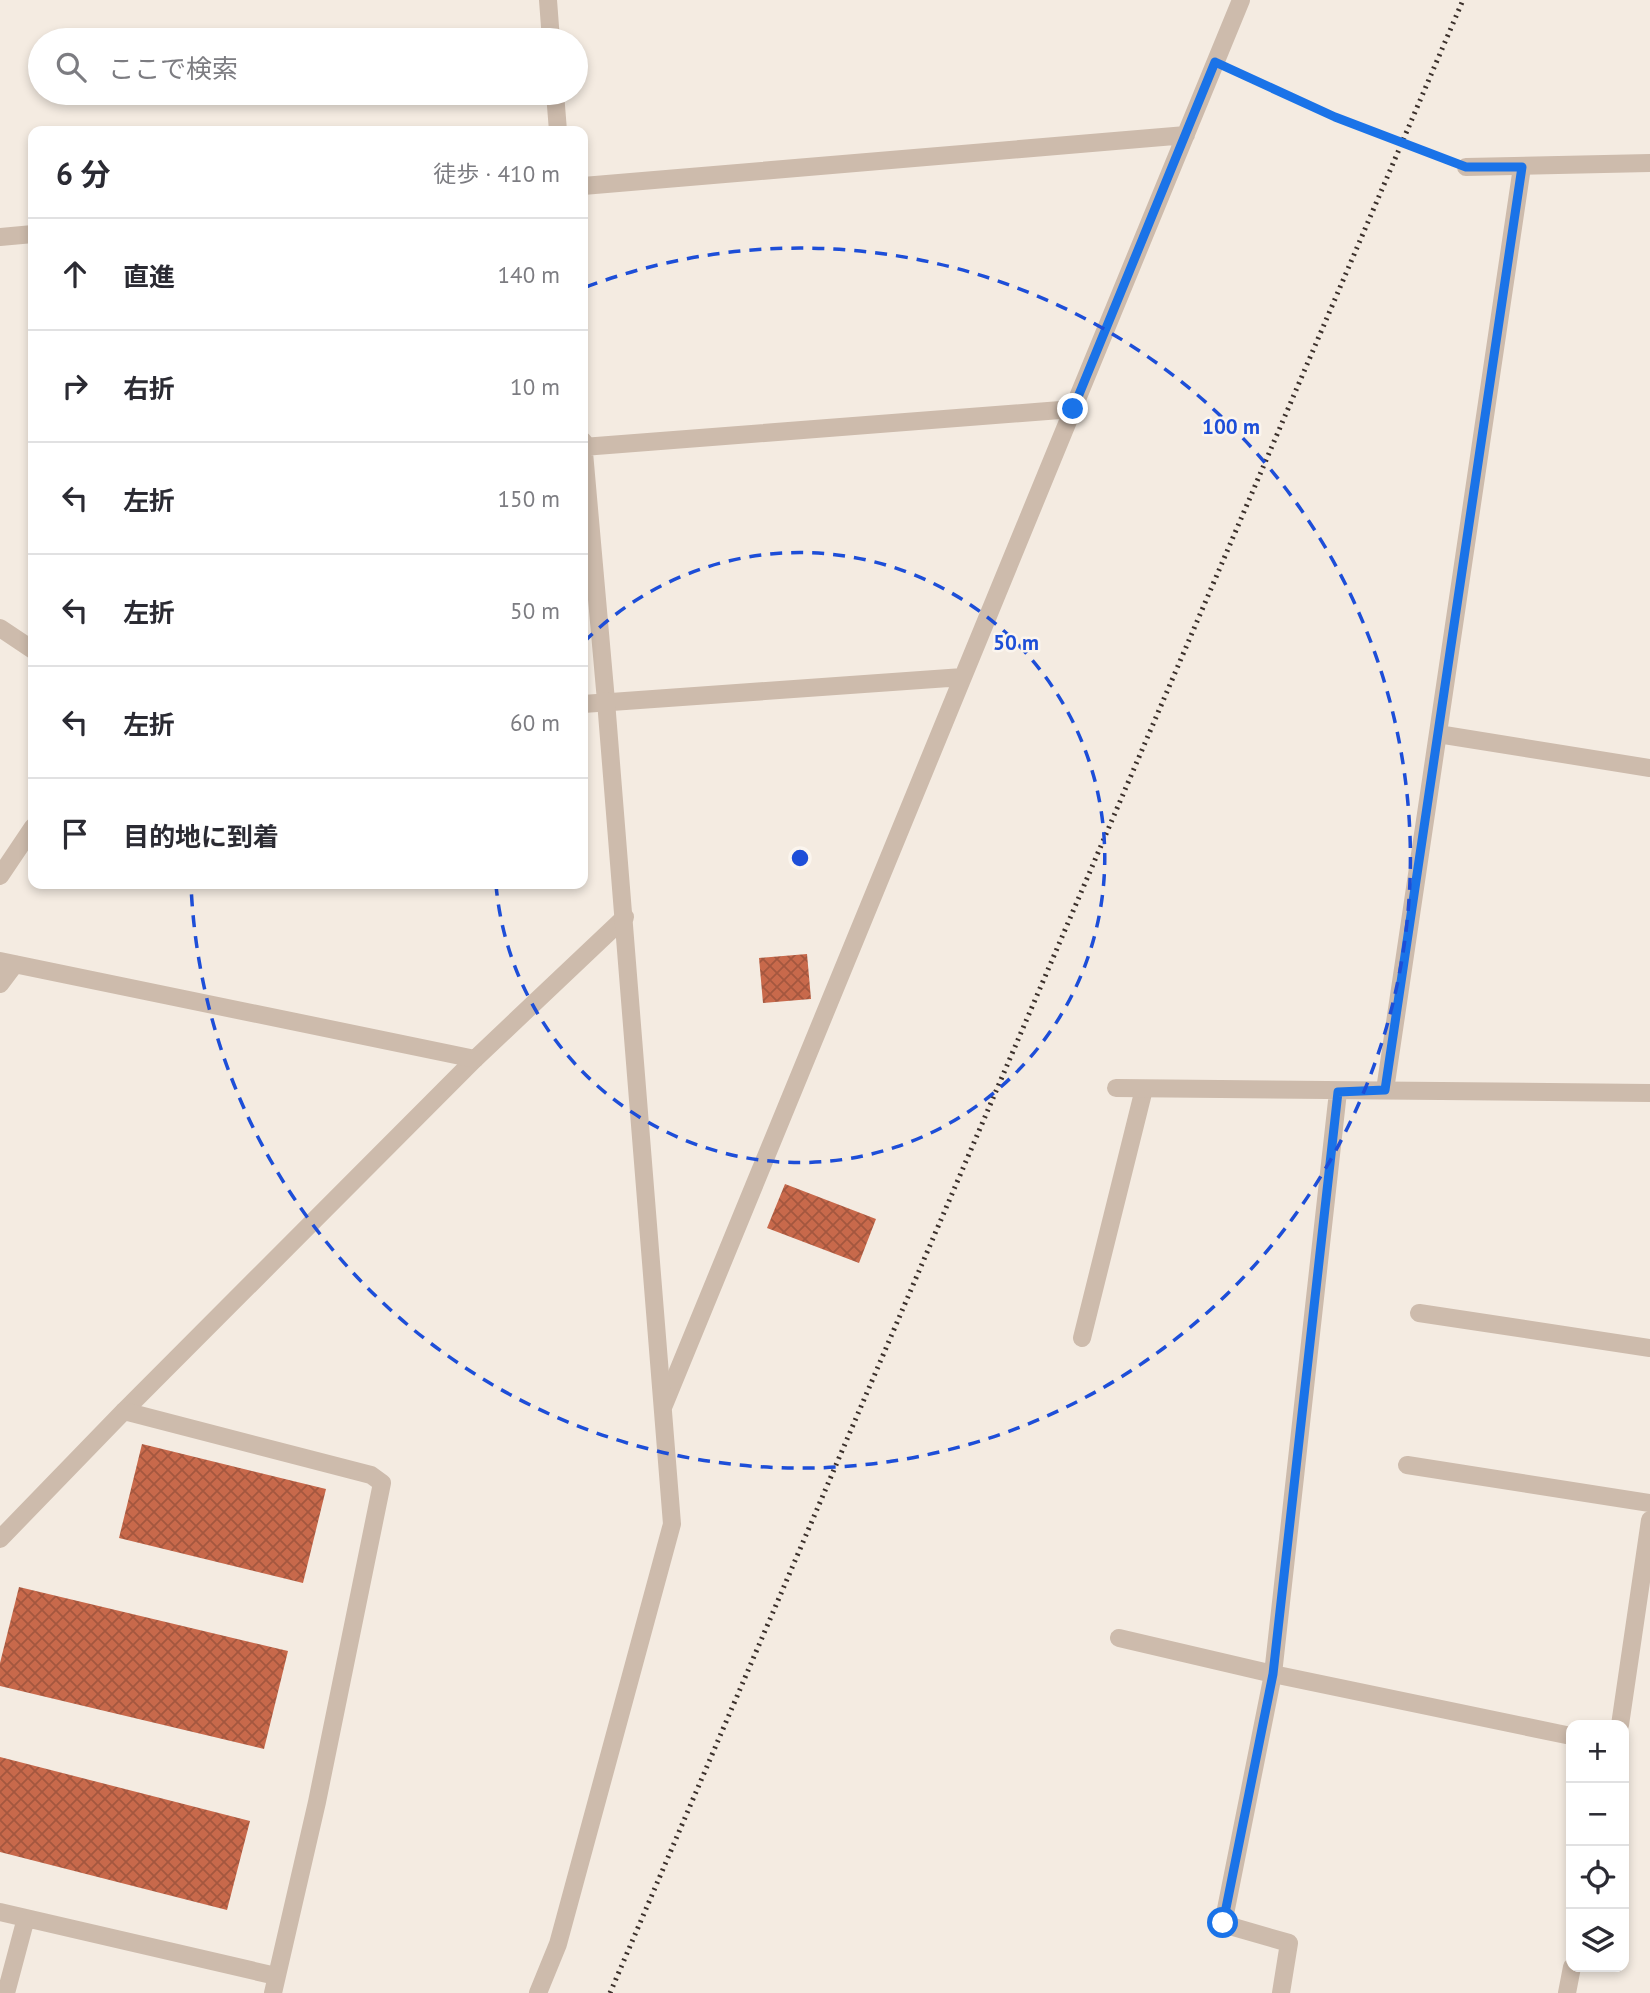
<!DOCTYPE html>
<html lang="ja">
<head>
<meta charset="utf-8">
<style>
  :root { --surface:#fff; --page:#f7f7f7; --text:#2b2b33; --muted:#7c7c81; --line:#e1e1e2 }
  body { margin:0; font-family:"PT Sans","Noto Sans JP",sans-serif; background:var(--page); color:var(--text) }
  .controls { position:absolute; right:21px; bottom:21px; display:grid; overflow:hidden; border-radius:14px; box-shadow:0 4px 10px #0003 }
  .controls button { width:63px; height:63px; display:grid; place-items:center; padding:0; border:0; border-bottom:2px solid var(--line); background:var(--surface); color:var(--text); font:35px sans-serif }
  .stop { position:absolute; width:21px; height:21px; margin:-16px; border:5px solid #1a73e8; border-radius:50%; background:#fff }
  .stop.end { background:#1a73e8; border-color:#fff; box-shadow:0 2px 7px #0008 }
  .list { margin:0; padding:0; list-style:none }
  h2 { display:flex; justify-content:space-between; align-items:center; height:91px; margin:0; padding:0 28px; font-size:30px }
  h2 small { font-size:23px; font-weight:400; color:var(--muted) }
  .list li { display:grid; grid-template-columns:46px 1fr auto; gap:21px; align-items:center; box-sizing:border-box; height:112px; padding:0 28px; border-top:2px solid var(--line) }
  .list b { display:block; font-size:26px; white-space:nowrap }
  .list em { font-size:23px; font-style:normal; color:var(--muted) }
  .icon { flex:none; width:38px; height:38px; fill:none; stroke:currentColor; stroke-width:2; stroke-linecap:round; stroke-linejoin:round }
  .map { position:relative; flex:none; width:1650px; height:1993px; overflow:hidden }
  .search { position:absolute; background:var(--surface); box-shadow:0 4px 10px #0003; left:28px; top:28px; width:560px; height:77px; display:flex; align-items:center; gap:18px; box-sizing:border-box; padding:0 24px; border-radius:38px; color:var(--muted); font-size:26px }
  .panel { position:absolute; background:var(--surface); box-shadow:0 4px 10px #0003; left:28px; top:126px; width:560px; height:763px; border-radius:14px }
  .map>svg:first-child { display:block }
  .building { fill:url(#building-cross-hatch) }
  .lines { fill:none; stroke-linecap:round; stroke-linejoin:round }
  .path { stroke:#b9a596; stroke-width:4.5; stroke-dasharray:3.5 3.5; stroke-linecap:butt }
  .service { stroke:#cdbbac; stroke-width:18 }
  .minor { stroke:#cdbbac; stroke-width:18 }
  .tertiary { stroke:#cdbbac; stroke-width:18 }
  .rail { stroke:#3b302b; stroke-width:5; stroke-dasharray:2 5; stroke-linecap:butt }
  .path-bridge { stroke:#b9a596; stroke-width:4.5; stroke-dasharray:3.5 3.5; stroke-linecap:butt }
  .route { stroke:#1a73e8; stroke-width:9 }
  .ring { fill:none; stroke:#1d4ed8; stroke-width:3.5; stroke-dasharray:12 9 }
  .centre { fill:#1d4ed8; stroke:#fbf5ee; stroke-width:3.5 }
  .ring-label { font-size:21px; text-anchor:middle; font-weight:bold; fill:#1d4ed8; stroke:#fbf5ee; stroke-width:5; stroke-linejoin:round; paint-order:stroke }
</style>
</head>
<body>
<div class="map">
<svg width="1650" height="1993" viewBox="0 0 1650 1993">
  <defs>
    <pattern id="building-cross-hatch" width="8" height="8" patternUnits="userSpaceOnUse" patternTransform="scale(1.75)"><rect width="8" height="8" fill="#c8694b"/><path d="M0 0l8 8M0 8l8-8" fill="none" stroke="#a4573f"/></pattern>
  </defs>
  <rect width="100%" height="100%" fill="#f4ebe1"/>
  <path class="building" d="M807,954L811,999L763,1003L759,958Z
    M785,1184L876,1219L859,1263L767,1228Z
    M142,1444L326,1489L303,1583L119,1538Z
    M19,1587L288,1651L264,1749L0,1686V1663Z
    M0,1757L250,1821L227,1910L0,1852Z"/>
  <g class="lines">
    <path class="path" d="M1241,74L1335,117"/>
    <path class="service" d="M1438,734L1650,768
      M1385,1090L1522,167
      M1419,1313L1650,1348
      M1082,1338L1144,1089
      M124,1411L475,1059
      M1407,1465L1650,1503
      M1273,1674L1223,1924L1289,1943L1281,1993
      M1567,1993L1572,1967"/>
    <path class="minor" d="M548,0L551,40
      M555,93L558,131
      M1466,167L1650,163
      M583,186L1186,135
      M0,237L33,234
      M583,441L606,701
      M583,447L1073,409
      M0,628L33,650
      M583,704L963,677
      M0,876L33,827
      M0,961L475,1059L625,917
      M0,984L15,964
      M1116,1088L1650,1093
      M664,1405L1241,0
      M0,1539L124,1411L371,1475L382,1483L317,1802L273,1993
      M1119,1638L1273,1674L1571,1736
      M1273,1674L1338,1092
      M1620,1725L1650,1520
      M0,1912L276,1976
      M6,1993L26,1918"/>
    <path class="tertiary" d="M538,1993L558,1944L672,1524L606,701"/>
    <path class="rail" d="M610,1993L1463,0"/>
    <path class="path-bridge" d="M1335,117L1466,167"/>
  </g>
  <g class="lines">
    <path class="route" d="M1073,409L1215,62L1335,117L1466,167H1522L1385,1090L1338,1092L1273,1674L1223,1923"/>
  </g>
  <g class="ring">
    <path d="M584 642A305 305 0 1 1 496 885"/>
    <path d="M586 287A610 610 0 1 1 191 885"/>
  </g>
  <circle cx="800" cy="858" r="10" class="centre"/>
  <g class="ring-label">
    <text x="1231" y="434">100 m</text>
    <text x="1016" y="650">50 m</text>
  </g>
</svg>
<div class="controls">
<button>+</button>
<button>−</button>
<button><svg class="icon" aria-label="locate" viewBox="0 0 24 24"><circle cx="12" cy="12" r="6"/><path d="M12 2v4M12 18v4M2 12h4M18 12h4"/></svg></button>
<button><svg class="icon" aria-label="layers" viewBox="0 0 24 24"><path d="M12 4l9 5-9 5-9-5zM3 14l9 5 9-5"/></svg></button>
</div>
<div class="stop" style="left:1223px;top:1923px"></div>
<div class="stop end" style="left:1073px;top:409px"></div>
<div class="search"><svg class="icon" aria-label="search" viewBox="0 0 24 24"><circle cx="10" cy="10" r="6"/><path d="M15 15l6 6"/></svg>ここで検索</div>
<section class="panel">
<h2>6 分<small>徒歩 · 410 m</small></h2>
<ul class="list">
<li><svg class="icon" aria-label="ahead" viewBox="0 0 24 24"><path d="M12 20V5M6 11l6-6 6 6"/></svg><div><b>直進</b></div><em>140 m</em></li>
<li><svg class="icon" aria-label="right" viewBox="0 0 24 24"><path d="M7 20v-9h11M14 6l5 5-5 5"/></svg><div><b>右折</b></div><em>10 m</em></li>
<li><svg class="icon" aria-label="left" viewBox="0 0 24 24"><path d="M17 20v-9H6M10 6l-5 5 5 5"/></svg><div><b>左折</b></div><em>150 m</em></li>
<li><svg class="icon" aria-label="left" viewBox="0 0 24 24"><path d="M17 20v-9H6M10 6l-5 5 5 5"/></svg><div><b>左折</b></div><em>50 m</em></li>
<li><svg class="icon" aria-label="left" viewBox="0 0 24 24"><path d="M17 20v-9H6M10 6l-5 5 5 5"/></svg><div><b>左折</b></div><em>60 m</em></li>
<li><svg class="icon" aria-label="arrive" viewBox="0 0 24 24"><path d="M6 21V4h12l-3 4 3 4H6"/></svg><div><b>目的地に到着</b></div></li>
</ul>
</section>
</div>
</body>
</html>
